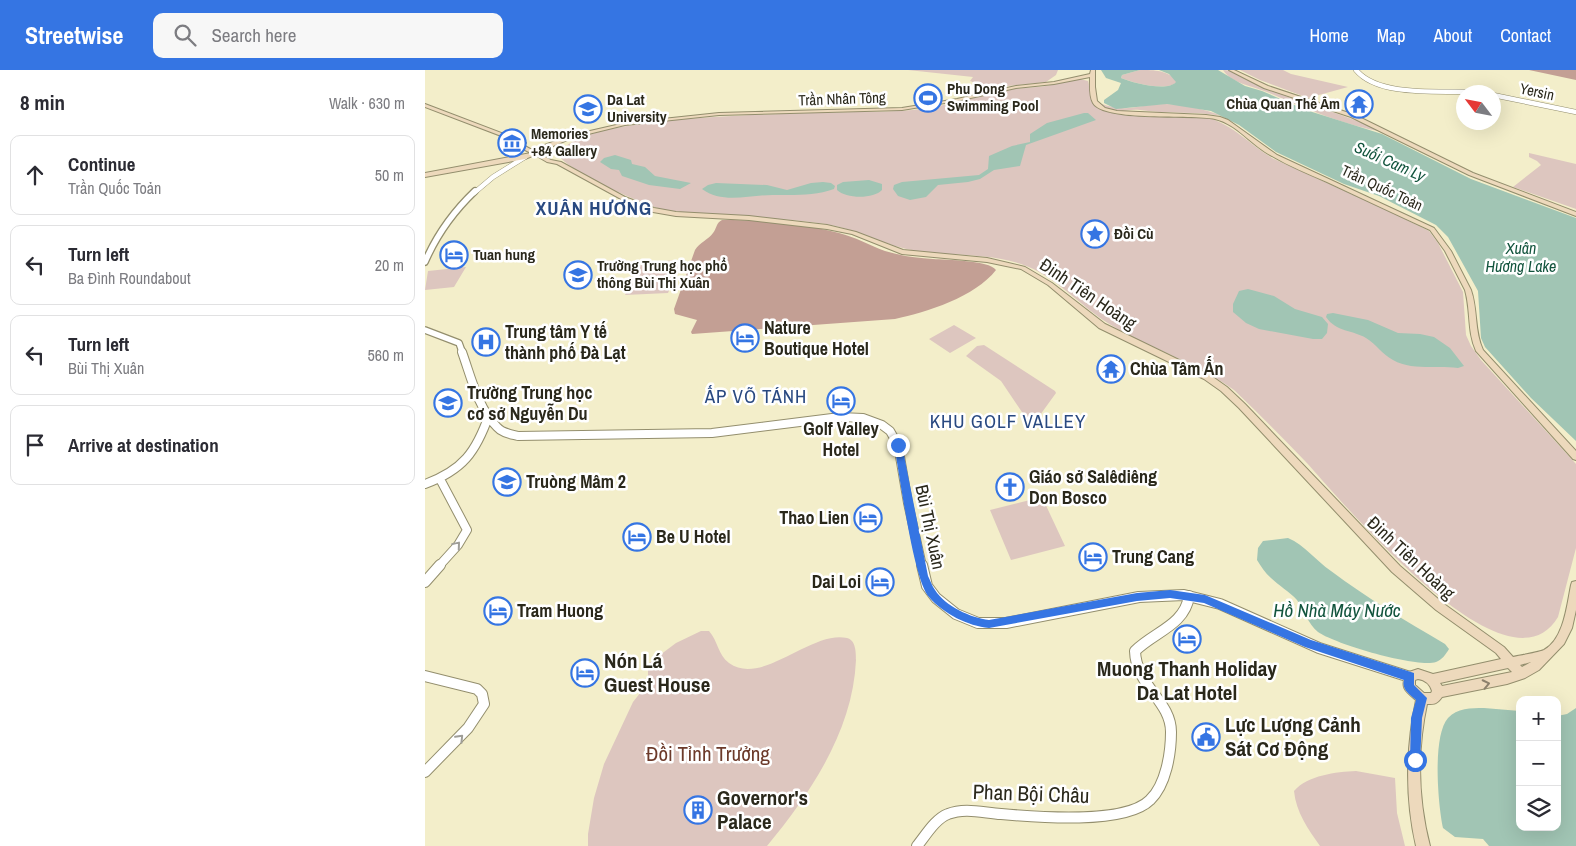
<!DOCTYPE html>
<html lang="en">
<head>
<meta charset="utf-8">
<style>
  :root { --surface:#fff; --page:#f7f7f7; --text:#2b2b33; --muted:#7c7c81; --line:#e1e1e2; --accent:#3575e3 }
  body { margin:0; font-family:"Archivo Narrow",sans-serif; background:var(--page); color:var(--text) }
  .controls { position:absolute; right:15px; bottom:15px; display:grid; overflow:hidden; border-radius:10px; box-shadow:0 5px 20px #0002 }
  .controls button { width:45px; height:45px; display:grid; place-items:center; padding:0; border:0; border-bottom:1px solid var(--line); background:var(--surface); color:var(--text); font:25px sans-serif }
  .compass { position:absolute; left:1031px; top:15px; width:45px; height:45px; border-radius:50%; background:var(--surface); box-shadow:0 5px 20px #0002; rotate:302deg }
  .stop { position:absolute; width:15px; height:15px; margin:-11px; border:4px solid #3575e3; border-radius:50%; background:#fff }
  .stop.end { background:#3575e3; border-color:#fff; box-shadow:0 1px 5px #0008 }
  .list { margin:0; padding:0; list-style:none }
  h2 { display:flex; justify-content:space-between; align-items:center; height:65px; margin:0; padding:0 20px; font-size:21px }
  h2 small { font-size:16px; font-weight:400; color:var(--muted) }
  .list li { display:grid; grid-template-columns:32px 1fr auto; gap:15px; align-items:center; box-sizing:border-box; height:80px; margin:0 10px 10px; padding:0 10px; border:1px solid var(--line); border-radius:10px }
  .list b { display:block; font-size:19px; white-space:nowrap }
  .list p { margin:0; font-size:16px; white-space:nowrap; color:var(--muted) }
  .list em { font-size:16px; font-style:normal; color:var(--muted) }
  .icon { flex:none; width:28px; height:28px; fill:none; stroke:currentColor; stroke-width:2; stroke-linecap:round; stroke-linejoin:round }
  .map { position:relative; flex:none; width:1151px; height:776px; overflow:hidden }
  header { display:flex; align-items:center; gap:30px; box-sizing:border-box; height:70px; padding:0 25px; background:var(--accent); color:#fff }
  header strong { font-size:24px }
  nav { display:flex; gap:28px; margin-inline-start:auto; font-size:18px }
  .search { width:350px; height:45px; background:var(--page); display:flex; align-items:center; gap:12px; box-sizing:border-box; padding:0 18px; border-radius:10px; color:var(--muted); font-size:19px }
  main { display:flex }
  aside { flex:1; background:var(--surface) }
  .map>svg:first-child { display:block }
  .green { fill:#ddc6bf }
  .forest { fill:#c39f94 }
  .water { fill:#a1c5b4 }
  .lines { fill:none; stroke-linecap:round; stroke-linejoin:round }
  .tertiary-far3-casing { stroke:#938e6d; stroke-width:5.5 }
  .tertiary-far2-casing { stroke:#938e6d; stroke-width:8 }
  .tertiary-far1-casing { stroke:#938e6d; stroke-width:10 }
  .tertiary-casing { stroke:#938e6d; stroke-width:12 }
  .secondary-casing { stroke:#938e6d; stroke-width:2 }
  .tertiary-far3 { stroke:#fff; stroke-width:4.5 }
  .tertiary-far2 { stroke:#fff; stroke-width:5.5 }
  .tertiary-far1 { stroke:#fff; stroke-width:8 }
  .tertiary { stroke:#fff; stroke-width:10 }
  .secondary { fill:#edd9bc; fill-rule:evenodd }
  .oneway { stroke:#9f9e98 }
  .oneway2 { stroke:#8c806c }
  .route { fill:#3575e3 }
  .labels { text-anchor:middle; stroke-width:5; stroke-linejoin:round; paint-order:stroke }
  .far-poi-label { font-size:15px; font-weight:bold; fill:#2a281b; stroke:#fff; text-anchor:start }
  .far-street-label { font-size:15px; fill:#2a281b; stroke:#fff }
  .far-water-label { font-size:16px; font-style:italic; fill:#12543d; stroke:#fff }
  .street-label { font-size:18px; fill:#2a281b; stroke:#fff }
  .poi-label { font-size:18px; font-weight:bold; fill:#2a281b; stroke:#fff; text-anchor:start }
  .far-district-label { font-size:19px; font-weight:bold; letter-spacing:1px; fill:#294980; stroke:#fff }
  .neighbourhood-label { font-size:19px; letter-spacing:1px; fill:#294980; stroke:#fff }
  .water-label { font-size:19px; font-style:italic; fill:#12543d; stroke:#fff }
  .near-poi-label { font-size:21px; font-weight:bold; fill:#2a281b; stroke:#fff; text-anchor:start }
  .near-park-label { font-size:21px; fill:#6c3a2a; stroke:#fff }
  .near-street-label { font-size:21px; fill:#2a281b; stroke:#fff }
</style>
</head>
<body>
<header>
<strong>Streetwise</strong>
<div class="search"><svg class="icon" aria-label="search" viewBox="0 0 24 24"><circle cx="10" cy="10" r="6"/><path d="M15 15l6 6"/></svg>Search here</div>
<nav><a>Home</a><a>Map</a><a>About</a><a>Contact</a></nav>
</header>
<main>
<aside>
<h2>8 min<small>Walk · 630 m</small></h2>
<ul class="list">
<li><svg class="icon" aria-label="ahead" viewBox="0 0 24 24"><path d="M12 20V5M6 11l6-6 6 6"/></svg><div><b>Continue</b><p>Trần Quốc Toản</p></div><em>50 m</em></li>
<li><svg class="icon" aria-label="left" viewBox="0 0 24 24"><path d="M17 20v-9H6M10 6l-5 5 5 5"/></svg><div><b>Turn left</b><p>Ba Đình Roundabout</p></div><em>20 m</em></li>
<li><svg class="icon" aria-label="left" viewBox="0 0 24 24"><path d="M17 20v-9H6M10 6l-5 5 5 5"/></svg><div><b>Turn left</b><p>Bùi Thị Xuân</p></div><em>560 m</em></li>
<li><svg class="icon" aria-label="arrive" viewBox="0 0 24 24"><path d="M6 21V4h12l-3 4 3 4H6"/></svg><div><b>Arrive at destination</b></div></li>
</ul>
</aside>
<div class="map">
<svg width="1151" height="776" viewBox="0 0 1151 776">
  <rect width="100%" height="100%" fill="#f3eeca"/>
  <path class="green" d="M483,0H633L631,5L621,12L583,16L550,24H547L553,14L545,11L548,7Z
    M715,0C729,0 744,0 752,12C742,22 709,13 696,8L697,5Z
    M798,0C814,0 826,11 841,18C879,34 920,44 958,62C918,55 879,38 842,22C828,16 807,14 798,0Z
    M815,0H858L866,4L923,17L883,28L835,10Z
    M655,9L663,11L668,34L677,40L690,43L784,48C810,56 826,76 849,89L964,141L1004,161L1013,173L1038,222L1041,265L1046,276L1056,290L1151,394V478L1133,547C1082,633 915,428 879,390C856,366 833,343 809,320C771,292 726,279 686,255C654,236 632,206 596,194C563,183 525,186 491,181C460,176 433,159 401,154C348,146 293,148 240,140C220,136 146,102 135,87C139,37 442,45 488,40C521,36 552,27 584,20C598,17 612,18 626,15C636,14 645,10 655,9Z
    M674,33C703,44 713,34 740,34C758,34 780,39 797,46C770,41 742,44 715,40C702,38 686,47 674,33Z
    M1104,83L1151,94V139L1088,117L1116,95L1112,91L1104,87Z
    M257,190L243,223L200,225L216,192Z
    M41,197L29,217L0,220L3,201Z
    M529,255L551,268L525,283L504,269Z
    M559,275L630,321L631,323L610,352L603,351L576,311L541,286L552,276Z
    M617,427L640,476L586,490L565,440Z
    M276,561H284C293,571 293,585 304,593C337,617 386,560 422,568C431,570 431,583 431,590C428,661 385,724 342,776H163V764L169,728L179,694L208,632L223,613V594L251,573Z
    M931,701L970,708L972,743L980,776H895C883,759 871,742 869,721C883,705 911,702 931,701Z"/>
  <path class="forest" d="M1104,0H1151V10Z
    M297,150C336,150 377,153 414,163C430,167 444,175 460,181C476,186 492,188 508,189C521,190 564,190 571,200C550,227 502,242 470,249L267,264L266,262L272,250L250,244L249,239L270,180C275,172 283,170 288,163C292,158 291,153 297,150Z"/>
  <path class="water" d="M676,0H715L697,5L696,8C708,13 743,22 751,12L744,4L734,0H793L820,16L837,21L881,40L957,64L1046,109L1151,148V371L1106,328L1060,277L1056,268L1053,221L1023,167L1011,155L954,126L919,114L851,82L814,55L786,41L742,34L691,39L679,33V30L693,20L696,13L681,8Z
    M659,43H663L671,50L601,75L595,96L569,100L555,109L543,112L513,115L501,127L485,130L473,126L468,119L469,115L477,112L554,105L563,99L564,86L587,76L605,72V64L622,53Z
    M190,85L206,90L207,94L220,97L230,106L266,113L255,119L224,115L197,106L194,100L186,99L175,92L179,88Z
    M444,110L457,114V120C449,129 421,129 412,120V115L418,112Z
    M398,112L406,113L410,116L409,119C390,126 370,125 351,125C327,124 298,135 277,119L283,115L291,113L342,115L362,120L386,113Z
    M823,219L849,226L870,239L897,247L903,254L902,263L897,269H888L834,259L821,253L808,242V234L814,221Z
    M908,243L943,250L973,263L995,264L1009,267L1025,278L1039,296L1033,298C1012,295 987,301 968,290C958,285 951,274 941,268C928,260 911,262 901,247L902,244Z
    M863,468C880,475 891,491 906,501C942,528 981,551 1020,574L1024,579C1021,584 1017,590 1011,592C991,598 910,574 893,562C883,554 879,540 872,530C864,521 854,516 846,508C840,503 836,496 832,490L833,478L838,471Z
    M1059,638L1095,641V757H1132V646L1142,644L1151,638V776H1064L1058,769L1030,767L1018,758C1013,735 1007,666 1023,648C1032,638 1046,638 1059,638Z"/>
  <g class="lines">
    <g class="tertiary-far3-casing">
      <path id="tertiary-far3" d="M931,0C954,28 1018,20 1051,22
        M1068,25L1151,42
        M49,123L68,107L100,87"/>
    </g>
    <g class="tertiary-far2-casing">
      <path id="tertiary-far2" d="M0,192C12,164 28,142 50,121
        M0,260L34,273L38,284"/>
    </g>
    <g class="tertiary-far1-casing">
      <path id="tertiary-far1" d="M37,282C46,307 53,338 72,357C77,363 85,364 93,366L287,363L415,347L438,348L457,355L465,361L473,375L483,433L497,496
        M0,414C38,400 51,382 64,345
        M14,496L33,475L42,460L15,409"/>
    </g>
    <g class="tertiary-casing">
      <path id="tertiary" d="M497,495L502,516L511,528L531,544L553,553H581L714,527L759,525L795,534L894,578L985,607
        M0,512L15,495
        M0,606L52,619L57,624L59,634L43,658L0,702
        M492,776C501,765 510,749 523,744C540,737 559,743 576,744C610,747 700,755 725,730C741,715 746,683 746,662C746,631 711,616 710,581C729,562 760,555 764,526"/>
    </g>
    <g class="secondary-casing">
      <path id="secondary" d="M666,0H670V17L672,31L680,38L692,41L781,45L795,47L803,50L852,85L1009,158L1026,181L1046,220C1053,240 1049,261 1058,280L1151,381V390L1148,389L1051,281C1042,261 1046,241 1040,220L1020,181L1005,160C970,144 936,128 902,112C883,104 864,96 847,86C827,76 812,54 790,49C767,44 679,52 668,33C664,26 665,15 665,7L629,14L591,18L532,31L477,40L294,45L200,55L147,68L114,82V84L126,90L136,92L200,127L229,138L251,142L324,146L402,155L431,162L478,180L562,188L600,197L627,213L680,254L785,305L802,317L820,334L975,496L1019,534L1079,577L1088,587C1096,585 1112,583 1119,580C1139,569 1142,535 1146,515L1147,512L1151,511V540L1147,558L1139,574L1114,600L1100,608L1082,614L1017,627C1012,634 1010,634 1002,634C992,681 993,730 1005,776H991C980,728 981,678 991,630C980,621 975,618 981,603L993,599L1008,604L1076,589L1071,583L1011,540L967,502L814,338L796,321L779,309L674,258L623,215L596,199L562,192L477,184L427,164L402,159L324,150L251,146L228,142L196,129L132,94L122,92L110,85L100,89L0,107V103L106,83L94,77L92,72L0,37V34L100,72L101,73L98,75L109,81L112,78L143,66L200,53L294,43L477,38L532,29L591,16L629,12L665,4ZM1106,592L1097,597L1095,595ZM1083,598L1087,602L1017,616L1015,613ZM993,609C1000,610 1005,614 1007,621L1006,623H999L990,615V610Z
        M804,0H809L843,16L930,45L1048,103L1151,142V146L1044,105L926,47L839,18Z"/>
    </g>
    <use href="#tertiary-far3" class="tertiary-far3"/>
    <use href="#tertiary-far2" class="tertiary-far2"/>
    <use href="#tertiary-far1" class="tertiary-far1"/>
    <use href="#tertiary" class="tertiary"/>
    <use href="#secondary" class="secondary"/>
  </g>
  <defs><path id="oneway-chevron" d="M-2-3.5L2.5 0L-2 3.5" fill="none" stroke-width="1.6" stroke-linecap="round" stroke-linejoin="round" transform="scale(1.25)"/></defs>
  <g class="oneway">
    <use href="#oneway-chevron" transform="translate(32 475) rotate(-50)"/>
    <use href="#oneway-chevron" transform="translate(35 668) rotate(-46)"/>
  </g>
  <use class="oneway2" href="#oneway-chevron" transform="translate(1061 614) rotate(-12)"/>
  <path class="route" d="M473,372L477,375L503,506C505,510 507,516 510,520C520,536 546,548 564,550L712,523L745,520L780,525L886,570L989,603V615L1002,628L997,648L995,694L990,696L986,694L985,690L986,648L991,630C985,625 976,619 979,610L880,577L779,533L745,528L712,531L564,558C543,556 519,544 504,527C488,509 475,405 469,375Z"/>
  <defs>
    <g id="stadium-ring" transform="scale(1.4375)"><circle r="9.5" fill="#fff" stroke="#3575e3" stroke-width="1.5"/><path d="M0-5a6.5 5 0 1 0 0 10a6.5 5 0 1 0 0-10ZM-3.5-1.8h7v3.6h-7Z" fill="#3575e3"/></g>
    <g id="temple-ring" transform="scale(1.4375)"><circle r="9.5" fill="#fff" stroke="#3575e3" stroke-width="1.5"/><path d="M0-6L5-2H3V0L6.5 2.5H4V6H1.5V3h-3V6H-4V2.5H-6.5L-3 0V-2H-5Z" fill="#3575e3"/></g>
    <g id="university-ring" transform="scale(1.4375)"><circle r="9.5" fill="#fff" stroke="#3575e3" stroke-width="1.5"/><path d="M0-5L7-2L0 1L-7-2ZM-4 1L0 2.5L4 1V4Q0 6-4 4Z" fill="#3575e3"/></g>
    <g id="museum-ring" transform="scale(1.4375)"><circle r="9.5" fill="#fff" stroke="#3575e3" stroke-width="1.5"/><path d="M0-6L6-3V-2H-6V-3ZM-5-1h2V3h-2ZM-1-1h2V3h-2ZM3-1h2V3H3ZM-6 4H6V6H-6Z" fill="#3575e3"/></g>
    <g id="sight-ring" transform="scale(1.4375)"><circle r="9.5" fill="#fff" stroke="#3575e3" stroke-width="1.5"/><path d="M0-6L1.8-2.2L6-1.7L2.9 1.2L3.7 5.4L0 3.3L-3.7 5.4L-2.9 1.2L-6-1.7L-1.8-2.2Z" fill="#3575e3"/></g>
    <g id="hotel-ring" transform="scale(1.4375)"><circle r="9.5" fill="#fff" stroke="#3575e3" stroke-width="1.5"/><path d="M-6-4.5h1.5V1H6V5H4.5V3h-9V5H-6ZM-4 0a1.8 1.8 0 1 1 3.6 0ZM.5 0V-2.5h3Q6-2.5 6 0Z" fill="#3575e3"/></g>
    <g id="school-ring" transform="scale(1.4375)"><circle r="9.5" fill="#fff" stroke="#3575e3" stroke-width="1.5"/><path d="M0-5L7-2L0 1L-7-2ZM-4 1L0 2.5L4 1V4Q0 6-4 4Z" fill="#3575e3"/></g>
    <g id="hospital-ring" transform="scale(1.4375)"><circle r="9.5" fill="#fff" stroke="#3575e3" stroke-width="1.5"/><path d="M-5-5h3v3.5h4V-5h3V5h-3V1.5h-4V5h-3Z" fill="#3575e3"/></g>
    <g id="church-ring" transform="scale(1.4375)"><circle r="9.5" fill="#fff" stroke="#3575e3" stroke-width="1.5"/><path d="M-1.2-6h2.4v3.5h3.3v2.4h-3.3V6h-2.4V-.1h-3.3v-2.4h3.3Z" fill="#3575e3"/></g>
    <g id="civic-ring" transform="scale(1.4375)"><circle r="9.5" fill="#fff" stroke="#3575e3" stroke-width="1.5"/><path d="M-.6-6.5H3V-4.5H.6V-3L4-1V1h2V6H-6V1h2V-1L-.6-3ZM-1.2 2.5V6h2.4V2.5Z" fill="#3575e3"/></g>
    <g id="building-ring" transform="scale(1.4375)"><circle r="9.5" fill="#fff" stroke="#3575e3" stroke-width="1.5"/><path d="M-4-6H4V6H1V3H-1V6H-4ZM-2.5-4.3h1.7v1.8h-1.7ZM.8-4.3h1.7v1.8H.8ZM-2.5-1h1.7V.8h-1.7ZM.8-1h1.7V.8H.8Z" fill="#3575e3"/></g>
  </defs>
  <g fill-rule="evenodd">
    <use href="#stadium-ring" x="503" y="28"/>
    <use href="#temple-ring" x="934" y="34"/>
    <use href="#university-ring" x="163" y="39"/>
    <use href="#museum-ring" x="87" y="73"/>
    <use href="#sight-ring" x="670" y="164"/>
    <use href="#hotel-ring" x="29" y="185"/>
    <use href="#school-ring" x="153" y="205"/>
    <use href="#hotel-ring" x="320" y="268"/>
    <use href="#hospital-ring" x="61" y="272"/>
    <use href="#temple-ring" x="686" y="299"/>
    <use href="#hotel-ring" x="416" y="331"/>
    <use href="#school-ring" x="23" y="333"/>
    <use href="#school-ring" x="82" y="412"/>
    <use href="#church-ring" x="585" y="417"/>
    <use href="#hotel-ring" x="443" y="448"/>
    <use href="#hotel-ring" x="212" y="467"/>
    <use href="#hotel-ring" x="668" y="487"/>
    <use href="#hotel-ring" x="455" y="512"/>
    <use href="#hotel-ring" x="73" y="541"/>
    <use href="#hotel-ring" x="762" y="569"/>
    <use href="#hotel-ring" x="160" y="603"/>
    <use href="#civic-ring" x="781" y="667"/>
    <use href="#building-ring" x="273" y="740"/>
  </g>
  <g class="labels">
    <g class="far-poi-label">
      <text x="522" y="24">Phu Dong<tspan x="522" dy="17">Swimming Pool</tspan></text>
      <text x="182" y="35">Da Lat<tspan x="182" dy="17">University</tspan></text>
      <text x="915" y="39" text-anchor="end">Chùa Quan Thế Âm</text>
      <text x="106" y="69">Memories<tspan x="106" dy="17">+84 Gallery</tspan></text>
      <text x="689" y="169">Đồi Cù</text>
      <text x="48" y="190">Tuan hung</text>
      <text x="172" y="201">Trường Trung học phổ<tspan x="172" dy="17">thông Bùi Thị Xuân</tspan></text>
    </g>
    <g class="far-street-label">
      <text transform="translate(1112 22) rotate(12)" y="5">Yersin</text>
      <text transform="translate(417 29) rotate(-2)" y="5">Trần Nhân Tông</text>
      <text transform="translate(957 118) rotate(25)" y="5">Trần Quốc Toản</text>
    </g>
    <g class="far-water-label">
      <text transform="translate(965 91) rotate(24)" y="6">Suối Cam Ly</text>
      <text x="1096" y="184">Xuân<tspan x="1096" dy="18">Hương Lake</tspan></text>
    </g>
    <g class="street-label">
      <text transform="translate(663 224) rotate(34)" y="6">Đinh Tiên Hoàng</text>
      <text transform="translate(505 457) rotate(78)" y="6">Bùi Thị Xuân</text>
      <text transform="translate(986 488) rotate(43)" y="6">Đinh Tiên Hoàng</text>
    </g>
    <g class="poi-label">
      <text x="339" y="264">Nature<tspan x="339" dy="21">Boutique Hotel</tspan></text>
      <text x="80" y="268">Trung tâm Y tế<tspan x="80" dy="21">thành phố Đà Lạt</tspan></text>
      <text x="705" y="305">Chùa Tâm Ấn</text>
      <text x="42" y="329">Trường Trung học<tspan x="42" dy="21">cơ sở Nguyễn Du</tspan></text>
      <text x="416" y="365" text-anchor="middle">Golf Valley<tspan x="416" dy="21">Hotel</tspan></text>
      <text x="604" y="413">Giáo sở Salêdiêng<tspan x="604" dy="21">Don Bosco</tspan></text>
      <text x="101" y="418">Truòng Mâm 2</text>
      <text x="424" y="454" text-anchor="end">Thao Lien</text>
      <text x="231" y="473">Be U Hotel</text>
      <text x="687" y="493">Trung Cang</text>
      <text x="436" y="518" text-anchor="end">Dai Loi</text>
      <text x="92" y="547">Tram Huong</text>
    </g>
    <g class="far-district-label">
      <text x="169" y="145">XUÂN HƯƠNG</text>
    </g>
    <g class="neighbourhood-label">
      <text x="331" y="333">ẤP VÕ TÁNH</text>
      <text x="583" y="358">KHU GOLF VALLEY</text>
    </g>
    <g class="water-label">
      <text x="912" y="547">Hồ Nhà Máy Nước</text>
    </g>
    <g class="near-poi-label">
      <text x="179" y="598">Nón Lá<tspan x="179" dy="24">Guest House</tspan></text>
      <text x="762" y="606" text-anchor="middle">Muong Thanh Holiday<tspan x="762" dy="24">Da Lat Hotel</tspan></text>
      <text x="800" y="662">Lực Lượng Cảnh<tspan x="800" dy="24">Sát Cơ Động</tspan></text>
      <text x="292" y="735">Governor's<tspan x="292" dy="24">Palace</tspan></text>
    </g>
    <g class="near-park-label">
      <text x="283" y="691">Đồi Tỉnh Trưởng</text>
    </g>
    <g class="near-street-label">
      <text transform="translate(606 724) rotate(2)" y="7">Phan Bội Châu</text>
    </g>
  </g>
</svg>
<div class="controls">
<button>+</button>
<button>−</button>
<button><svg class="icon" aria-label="layers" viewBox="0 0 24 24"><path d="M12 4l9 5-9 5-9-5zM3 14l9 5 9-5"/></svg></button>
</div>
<svg class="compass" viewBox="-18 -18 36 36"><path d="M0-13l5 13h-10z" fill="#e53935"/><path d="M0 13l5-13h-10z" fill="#7c7c81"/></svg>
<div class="stop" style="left:990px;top:690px"></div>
<div class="stop end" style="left:473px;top:375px"></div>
</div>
</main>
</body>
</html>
